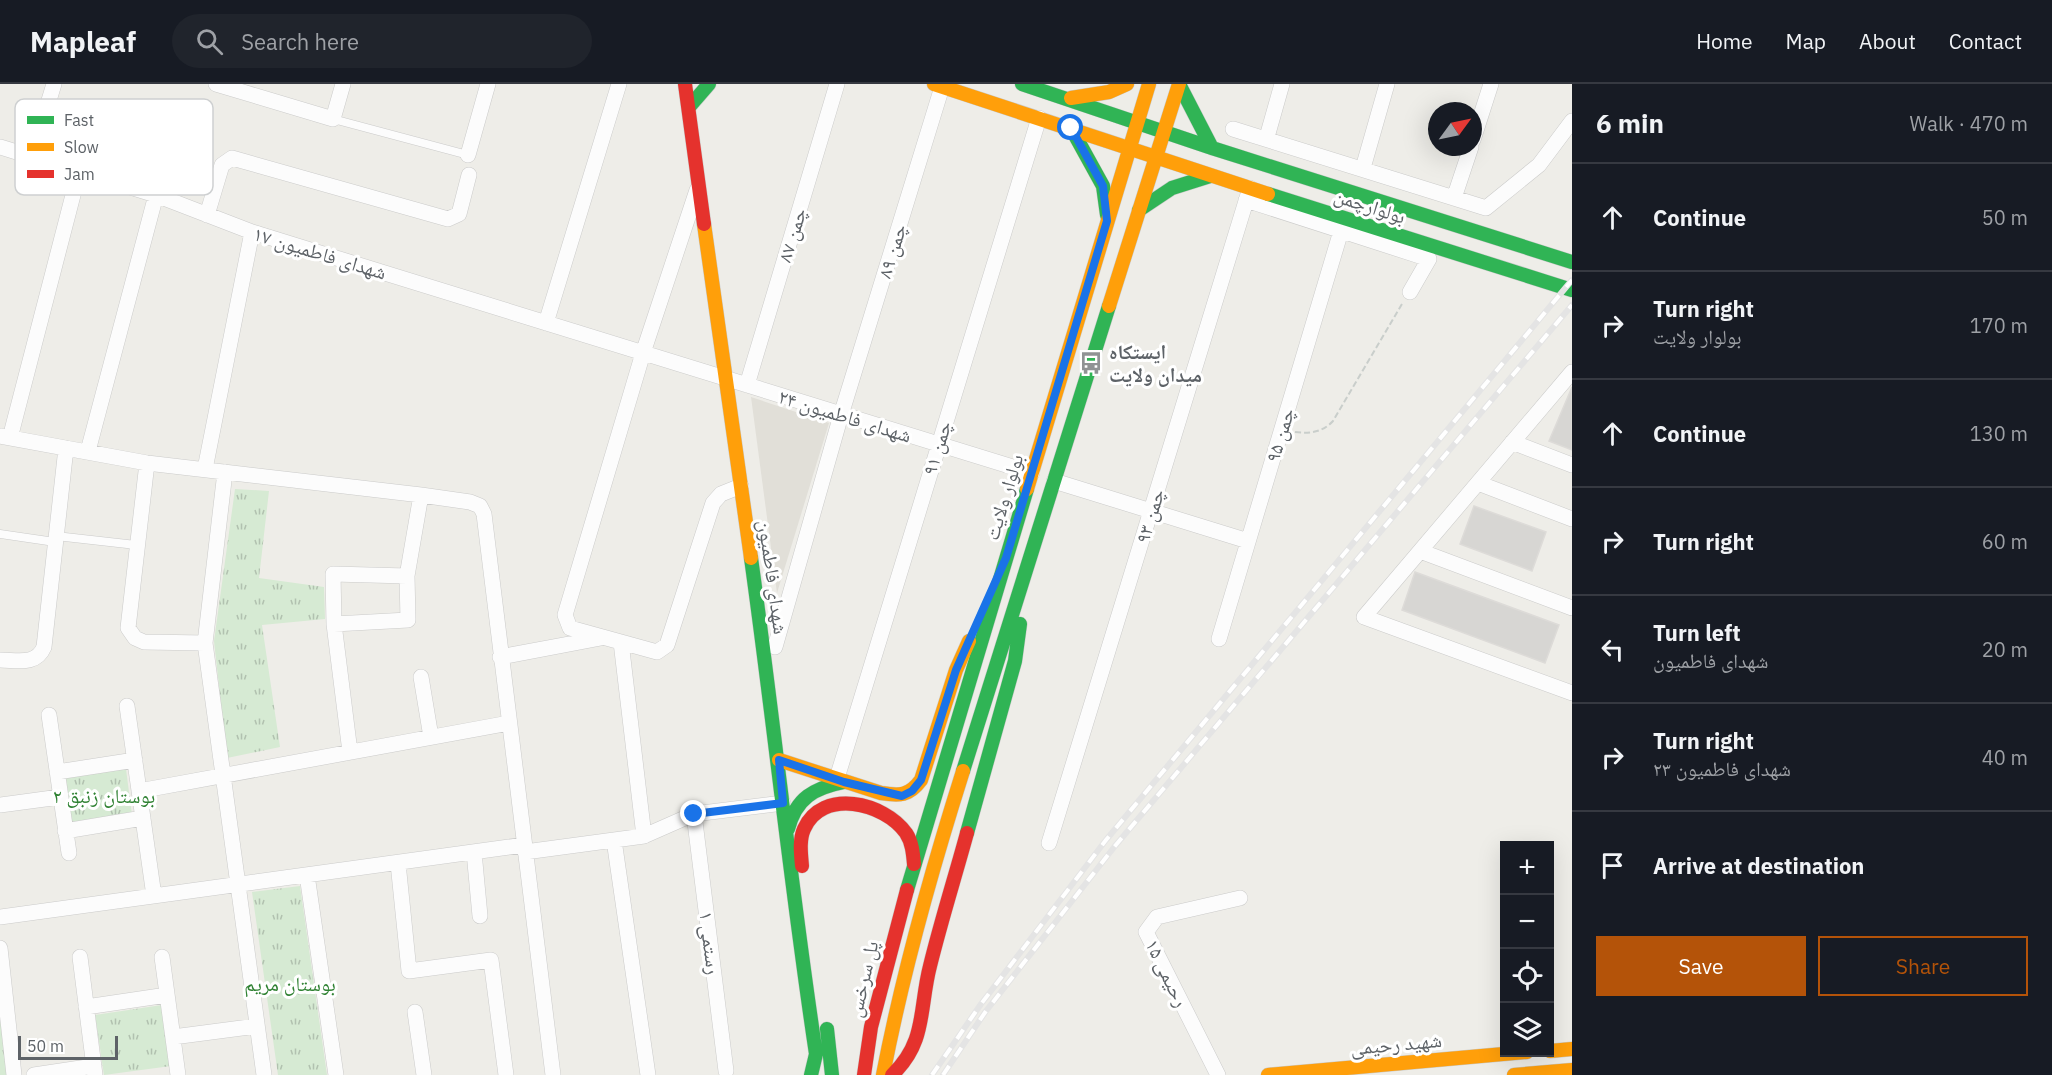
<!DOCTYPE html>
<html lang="en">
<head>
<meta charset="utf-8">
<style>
  :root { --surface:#171b24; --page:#20242c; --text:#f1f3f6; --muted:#9ea1a6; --line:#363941; --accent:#b45309 }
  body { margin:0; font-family:"IBM Plex Sans","Noto Naskh Arabic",sans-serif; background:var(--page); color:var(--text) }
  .controls { position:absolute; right:18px; bottom:18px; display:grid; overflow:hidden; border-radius:0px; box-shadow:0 6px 24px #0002 }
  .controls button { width:54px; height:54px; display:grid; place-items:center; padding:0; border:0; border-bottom:2px solid var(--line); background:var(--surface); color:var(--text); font:30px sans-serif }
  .compass { position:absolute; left:1428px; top:18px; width:54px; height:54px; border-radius:50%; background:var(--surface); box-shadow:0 6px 24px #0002; rotate:57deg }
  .scale { position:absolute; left:18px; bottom:15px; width:100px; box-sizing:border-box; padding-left:6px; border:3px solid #5d6267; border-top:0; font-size:16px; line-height:21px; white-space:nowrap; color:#5d6267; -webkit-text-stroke:4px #fff; paint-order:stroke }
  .stop { position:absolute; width:18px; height:18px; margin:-14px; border:4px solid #1a73e8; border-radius:50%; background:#fff }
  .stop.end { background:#1a73e8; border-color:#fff; box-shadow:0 2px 6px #0008 }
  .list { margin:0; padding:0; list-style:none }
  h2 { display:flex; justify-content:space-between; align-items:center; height:78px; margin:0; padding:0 24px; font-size:26px }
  h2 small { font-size:20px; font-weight:400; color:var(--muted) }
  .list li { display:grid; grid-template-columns:39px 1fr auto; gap:18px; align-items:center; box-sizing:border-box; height:108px; padding:0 24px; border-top:2px solid var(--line) }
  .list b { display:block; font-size:22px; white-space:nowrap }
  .list p { margin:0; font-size:20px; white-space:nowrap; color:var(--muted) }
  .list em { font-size:20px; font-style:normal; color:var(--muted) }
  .actions { display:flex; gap:12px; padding:18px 24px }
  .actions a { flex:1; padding:14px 0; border:2px solid var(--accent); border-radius:0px; text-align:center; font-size:21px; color:var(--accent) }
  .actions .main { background:var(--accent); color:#fff }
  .icon { flex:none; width:33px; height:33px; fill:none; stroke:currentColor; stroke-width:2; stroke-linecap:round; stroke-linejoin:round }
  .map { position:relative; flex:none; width:1572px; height:991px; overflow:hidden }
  header { display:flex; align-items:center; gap:36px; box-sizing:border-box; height:84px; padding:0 30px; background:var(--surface); border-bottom:2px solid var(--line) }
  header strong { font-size:28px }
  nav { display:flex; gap:33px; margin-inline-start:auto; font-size:21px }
  .search { width:420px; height:54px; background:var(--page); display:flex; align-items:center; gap:15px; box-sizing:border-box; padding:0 21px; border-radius:33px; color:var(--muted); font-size:22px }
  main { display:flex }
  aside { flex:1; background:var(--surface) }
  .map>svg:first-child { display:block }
  .education { fill:#e1dfd8 }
  .park { fill:url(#park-tufts) }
  .building { fill:#d7d6d3; stroke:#dddbd8; stroke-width:1.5 }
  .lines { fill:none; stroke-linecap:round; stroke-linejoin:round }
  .lane-casing { stroke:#cbcbca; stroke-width:9 }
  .street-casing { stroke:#cbcbca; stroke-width:16 }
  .fast-casing { stroke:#c9cac9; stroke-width:15 }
  .slow-casing { stroke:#c9cac9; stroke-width:15 }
  .jam-casing { stroke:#c9cac9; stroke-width:15 }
  .path { stroke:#c9cecb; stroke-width:2; stroke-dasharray:6 3; stroke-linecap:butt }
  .lane { stroke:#fcfcfc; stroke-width:8 }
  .street { stroke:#fcfcfc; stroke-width:15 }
  .fast { stroke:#30b455; stroke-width:14 }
  .slow { stroke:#ff9f0a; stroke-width:14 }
  .jam { stroke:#e5322d; stroke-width:14 }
  .rail-casing { stroke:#e4e4e4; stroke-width:6 }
  .rail { stroke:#fff; stroke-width:4; stroke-dasharray:11; stroke-linecap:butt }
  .route { stroke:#1a73e8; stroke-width:8 }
  .labels { text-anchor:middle; stroke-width:6; stroke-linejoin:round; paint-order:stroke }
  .street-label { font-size:20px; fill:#5d6267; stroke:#fff }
  .poi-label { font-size:20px; font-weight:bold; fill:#5d6267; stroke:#fff; text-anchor:start }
  .park-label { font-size:20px; fill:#308233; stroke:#fff }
  .key { fill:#fff; stroke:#ced0d1; stroke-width:1.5 }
  .key-label { font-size:16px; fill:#5d6267 }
</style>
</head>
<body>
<header>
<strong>Mapleaf</strong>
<div class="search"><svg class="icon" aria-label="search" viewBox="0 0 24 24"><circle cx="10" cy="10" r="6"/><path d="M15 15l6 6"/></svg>Search here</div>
<nav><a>Home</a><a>Map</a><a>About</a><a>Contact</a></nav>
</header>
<main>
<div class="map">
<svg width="1572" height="991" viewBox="0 0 1572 991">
  <defs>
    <pattern id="park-tufts" width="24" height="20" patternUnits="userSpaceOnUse" patternTransform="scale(1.5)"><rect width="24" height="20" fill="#d6ead3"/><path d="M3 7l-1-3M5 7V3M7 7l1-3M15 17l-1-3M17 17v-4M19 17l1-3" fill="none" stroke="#b1c1af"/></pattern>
  </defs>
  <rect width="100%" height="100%" fill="#eeede8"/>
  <path class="education" d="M751,313L829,339L777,509Z"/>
  <path class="park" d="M235,405L269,407L259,494L324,503L325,535L262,541L280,663L227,674L214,557Z
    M126,685L132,731L72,740L65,693Z
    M300,802L327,991H278L252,808Z
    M162,921L171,982L104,991L95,931Z
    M0,930L8,991H0Z"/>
  <path class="building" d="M1572,303V366L1549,357Z
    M1474,422L1546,448L1532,487L1460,460Z
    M1415,488L1559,541L1545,579L1402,526Z"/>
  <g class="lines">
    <g class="lane-casing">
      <path id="lane" d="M333,35L468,71
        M0,450L55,458
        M56,452L136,461"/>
    </g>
    <g class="street-casing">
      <path id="street" d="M216,0L333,35L343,0
        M1233,45L1486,124L1539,81L1572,37
        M1267,53L1282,0
        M1473,56L1491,0
        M0,63L156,111L252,148L1032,389
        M468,71L488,0
        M32,72L54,0
        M1363,84L1387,0
        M697,106L643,269L565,531L570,544L657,568L667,561L713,419L721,410L741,402
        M1454,114L1471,63
        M1246,116L1429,175L1410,208
        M207,131L222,81L232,74L448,135L459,130L469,91
        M546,239L619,0
        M1572,288L1364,533L1572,609
        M747,301L837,0
        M0,352L147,379L421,411L470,418L480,422L484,430L553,991
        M10,354L79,88
        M1512,358L1572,381
        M88,367L156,111
        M147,379L128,544L135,554L144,558L205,559
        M205,385L252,148
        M225,388L205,559L264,991
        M1054,397L1248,457
        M1478,399L1572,435
        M1420,467L1572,524
        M334,540L408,536L407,492L421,411
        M1219,555L1341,147
        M621,558L644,752
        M775,563L841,331L942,3
        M500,573L601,554
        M0,576C17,576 36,582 44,563L66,364
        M421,593L431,653
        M127,622L154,812
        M49,631L69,769
        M350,668L334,540L333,490L407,492
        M57,688L135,676
        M837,694L1039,34
        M139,707L509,639
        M0,721L60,713
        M694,730L726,987
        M65,747L143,734
        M614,756L648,991
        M1049,759L1250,104
        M474,768L480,832
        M525,768L644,752L694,730L783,719
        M398,779L409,887L491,876L506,991
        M307,791L336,991
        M0,833L524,761
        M0,864L14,991
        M80,873L95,991
        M162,873L178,991
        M86,923L167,911
        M415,928L424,991
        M173,953L257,942
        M34,991L94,982
        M1218,991L1146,848L1157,833L1240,814"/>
    </g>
    <g class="fast-casing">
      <path id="fast" d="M1022,0L1212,64L1572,178
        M1179,0L1212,64
        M689,23L709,0
        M1071,44L1103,102L1107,131
        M1268,110L1572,206
        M1139,126L1172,104L1210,92
        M751,474C774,639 791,805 816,970L811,991
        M963,687L1109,222
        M788,745C796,714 814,704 844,698
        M967,749L1015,577L1020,540
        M907,806L1027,405
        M827,945L832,991"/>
    </g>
    <g class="slow-casing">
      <path id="slow" d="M934,0L1268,110
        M1071,14L1109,8L1127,0
        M704,140L751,474
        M1109,222L1179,0
        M1027,405L1149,0
        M779,676L881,709C900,712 909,712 921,696L956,586L969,557
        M1550,967L1572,965
        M883,991C903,887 931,788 963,687
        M1268,991L1527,968
        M1514,991L1572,986"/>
    </g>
    <g class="jam-casing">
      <path id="jam" d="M685,0L704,140
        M802,782C801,770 799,756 804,745C822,704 884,718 906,749C912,758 913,769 914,780
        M864,991L871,943L907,806
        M892,991C927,958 919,924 930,882C941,837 955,793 967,749"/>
    </g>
    <path class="path" d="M1295,348C1310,350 1323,348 1333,337L1402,220"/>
    <use href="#lane" class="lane"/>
    <use href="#street" class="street"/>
    <use href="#fast" class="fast"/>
    <use href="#slow" class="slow"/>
    <use href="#jam" class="jam"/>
    <g class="rail-casing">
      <path id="rail" d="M932,991L981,920L1106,756L1572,196
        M943,991L986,927L1115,762L1572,221"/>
    </g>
    <use href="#rail" class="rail"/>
  </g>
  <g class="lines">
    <path class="route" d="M694,730L783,719L779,676L844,698L902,712L912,707L921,696L956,586L1006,474L1107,137L1103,102L1071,44"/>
  </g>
  <defs>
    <g id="bus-bare" transform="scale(1.8)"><path d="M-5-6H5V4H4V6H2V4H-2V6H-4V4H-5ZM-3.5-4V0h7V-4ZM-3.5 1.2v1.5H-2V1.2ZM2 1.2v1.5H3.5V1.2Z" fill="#909394" stroke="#fff" stroke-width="2.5" paint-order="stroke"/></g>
  </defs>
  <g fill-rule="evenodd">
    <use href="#bus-bare" x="1091" y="279"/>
  </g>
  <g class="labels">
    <g class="street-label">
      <text transform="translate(1370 122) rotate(18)" y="7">بولوارچمن</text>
      <text transform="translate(792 151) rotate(-73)" y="7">چمن ۸۷</text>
      <text transform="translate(892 167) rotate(-73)" y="7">چمن ۸۹</text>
      <text transform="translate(320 169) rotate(17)" y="7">شهدای فاطمیون ۱۷</text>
      <text transform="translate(845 332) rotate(17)" y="7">شهدای فاطمیون ۲۴</text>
      <text transform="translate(1280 351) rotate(-73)" y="7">چمن ۹۵</text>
      <text transform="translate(937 364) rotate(-73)" y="7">چمن ۹۱</text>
      <text transform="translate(1004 413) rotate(-73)" y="7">بولوار ولایت</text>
      <text transform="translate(1150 432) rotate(-73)" y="7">چمن ۹۳</text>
      <text transform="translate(773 493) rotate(82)" y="7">شهدای فاطمیون</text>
      <text transform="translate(710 859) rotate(83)" y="7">رستمی ۱</text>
      <text transform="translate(1167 889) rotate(64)" y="7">رحیمی ۱۵</text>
      <text transform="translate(863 895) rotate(-77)" y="7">پل سرخس</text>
      <text transform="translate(1396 960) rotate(-5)" y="7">شهید رحیمی</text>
    </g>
    <g class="poi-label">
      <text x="1109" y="275">ایستکاه<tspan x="1109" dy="23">میدان ولایت</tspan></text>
    </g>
    <g class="park-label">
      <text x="104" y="719">بوستان زنبق ۲</text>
      <text x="290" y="907">بوستان مریم</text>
    </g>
  </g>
  <rect x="15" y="15" width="198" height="96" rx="9" class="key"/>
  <rect x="27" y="32" width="27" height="8" fill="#30b455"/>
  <rect x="27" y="59" width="27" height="8" fill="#ff9f0a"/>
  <rect x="27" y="86" width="27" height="8" fill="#e5322d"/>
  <g class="key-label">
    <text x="64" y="42">Fast</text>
    <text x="64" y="69">Slow</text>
    <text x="64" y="96">Jam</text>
  </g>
</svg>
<div class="controls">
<button>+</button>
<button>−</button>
<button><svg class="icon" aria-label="locate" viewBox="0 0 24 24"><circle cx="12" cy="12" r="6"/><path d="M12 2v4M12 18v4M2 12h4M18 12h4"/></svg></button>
<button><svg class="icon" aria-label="layers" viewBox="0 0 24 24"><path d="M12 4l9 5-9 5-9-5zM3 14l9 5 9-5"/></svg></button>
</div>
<svg class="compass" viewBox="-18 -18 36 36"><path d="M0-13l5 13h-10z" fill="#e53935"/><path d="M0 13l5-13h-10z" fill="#9ea1a6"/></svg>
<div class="scale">50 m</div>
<div class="stop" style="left:1071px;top:44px"></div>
<div class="stop end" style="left:694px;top:730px"></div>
</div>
<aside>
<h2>6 min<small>Walk · 470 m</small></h2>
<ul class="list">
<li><svg class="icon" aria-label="ahead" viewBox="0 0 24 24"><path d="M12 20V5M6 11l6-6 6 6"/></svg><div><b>Continue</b></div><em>50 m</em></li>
<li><svg class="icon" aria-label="right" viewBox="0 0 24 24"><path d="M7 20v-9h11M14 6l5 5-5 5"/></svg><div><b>Turn right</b><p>بولوار ولایت</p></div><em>170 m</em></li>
<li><svg class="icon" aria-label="ahead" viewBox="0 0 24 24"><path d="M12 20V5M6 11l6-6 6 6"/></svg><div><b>Continue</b></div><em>130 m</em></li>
<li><svg class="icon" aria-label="right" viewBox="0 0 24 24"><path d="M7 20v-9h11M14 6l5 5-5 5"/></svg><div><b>Turn right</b></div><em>60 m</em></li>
<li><svg class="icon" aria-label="left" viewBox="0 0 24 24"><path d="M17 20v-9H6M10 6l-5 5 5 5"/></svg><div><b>Turn left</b><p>شهدای فاطمیون</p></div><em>20 m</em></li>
<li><svg class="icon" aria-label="right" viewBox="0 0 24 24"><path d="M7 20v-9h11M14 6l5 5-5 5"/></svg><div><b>Turn right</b><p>شهدای فاطمیون ۲۳</p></div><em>40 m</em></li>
<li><svg class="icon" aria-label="arrive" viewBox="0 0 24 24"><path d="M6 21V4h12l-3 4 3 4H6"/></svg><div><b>Arrive at destination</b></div></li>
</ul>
<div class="actions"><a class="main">Save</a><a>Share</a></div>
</aside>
</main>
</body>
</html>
